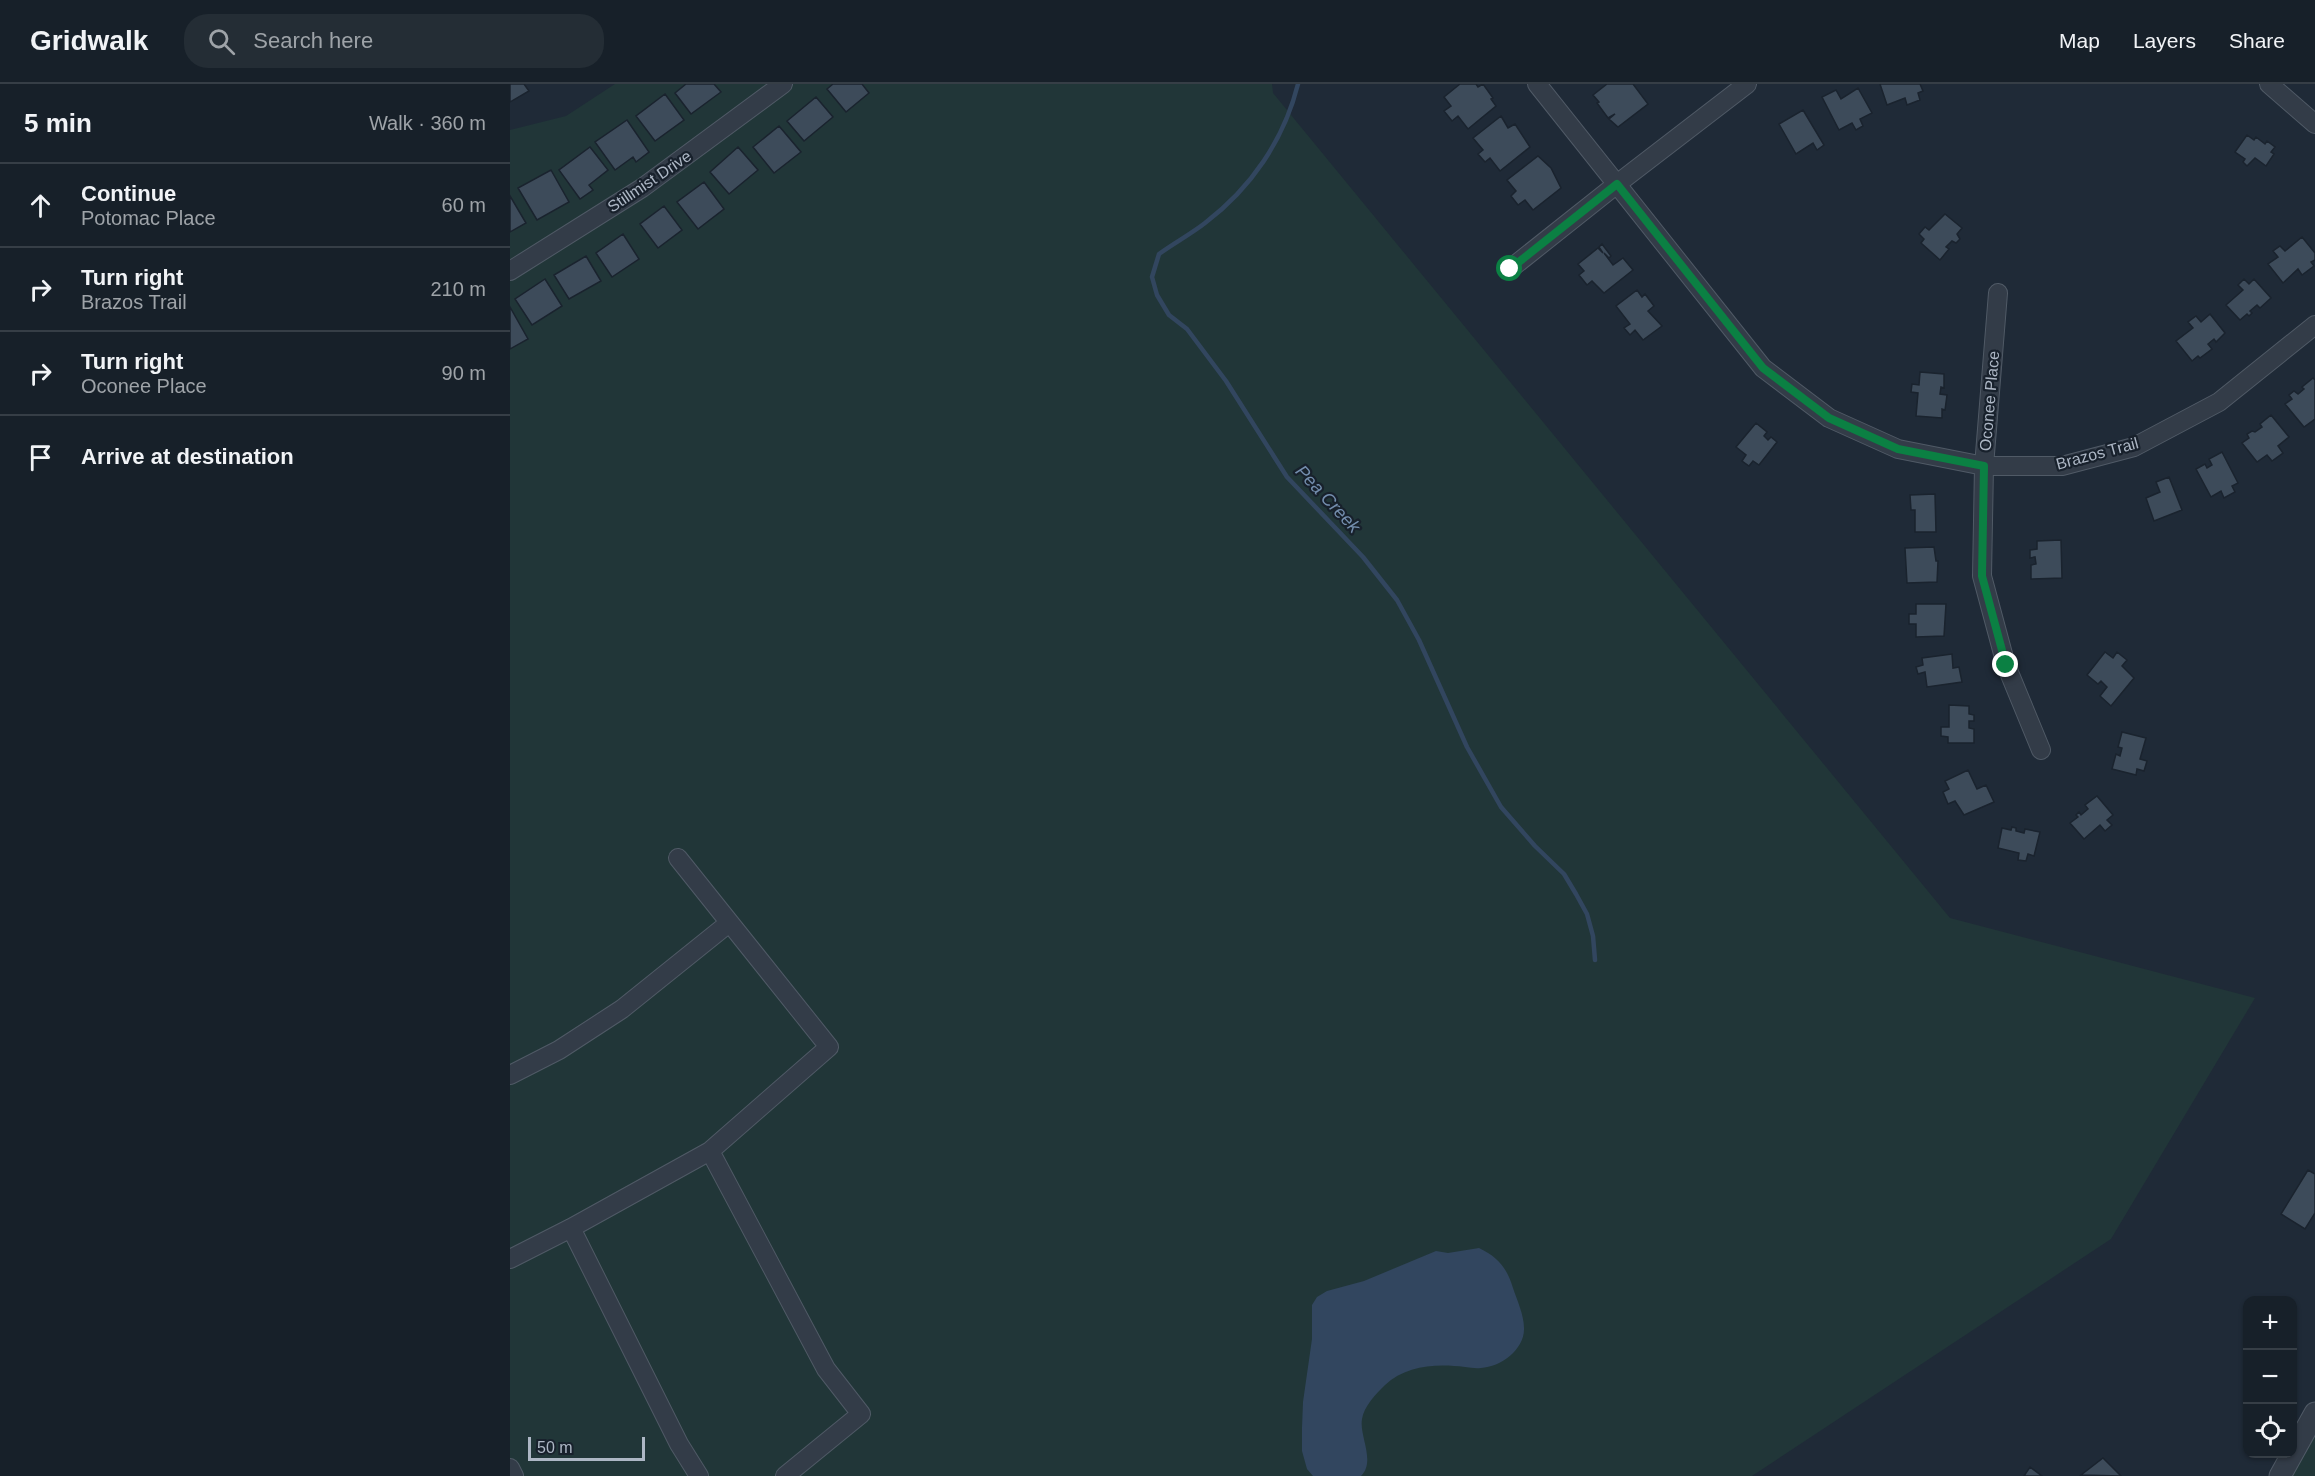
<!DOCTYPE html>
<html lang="en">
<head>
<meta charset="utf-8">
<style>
  :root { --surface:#172029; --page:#242d35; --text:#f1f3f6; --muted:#9ea3a8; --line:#363e46 }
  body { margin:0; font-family:Arial,sans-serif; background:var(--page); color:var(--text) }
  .controls { position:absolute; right:18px; bottom:18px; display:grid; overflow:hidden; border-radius:12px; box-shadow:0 2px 4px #0004 }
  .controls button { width:54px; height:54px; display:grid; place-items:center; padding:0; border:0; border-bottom:2px solid var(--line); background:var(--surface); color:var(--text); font:30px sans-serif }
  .scale { position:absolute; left:18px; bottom:15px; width:117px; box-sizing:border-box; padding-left:6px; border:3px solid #adb7c5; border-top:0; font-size:16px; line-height:21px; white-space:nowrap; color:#adb7c5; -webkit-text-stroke:4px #18212c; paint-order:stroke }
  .stop { position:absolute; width:18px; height:18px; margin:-14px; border:4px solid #0b8043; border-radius:50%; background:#fff }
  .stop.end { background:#0b8043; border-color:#fff; box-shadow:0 2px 6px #0008 }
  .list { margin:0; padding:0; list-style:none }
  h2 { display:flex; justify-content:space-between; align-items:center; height:78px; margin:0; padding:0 24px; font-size:26px }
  h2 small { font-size:20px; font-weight:400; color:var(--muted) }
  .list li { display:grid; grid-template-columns:39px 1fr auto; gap:18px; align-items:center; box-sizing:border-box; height:84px; padding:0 24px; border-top:2px solid var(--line) }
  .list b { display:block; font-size:22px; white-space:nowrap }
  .list p { margin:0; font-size:20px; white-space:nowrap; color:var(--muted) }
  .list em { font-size:20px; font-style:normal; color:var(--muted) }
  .icon { flex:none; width:33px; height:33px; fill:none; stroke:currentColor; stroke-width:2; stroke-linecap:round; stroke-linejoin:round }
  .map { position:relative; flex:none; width:1805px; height:1392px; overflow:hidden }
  header { display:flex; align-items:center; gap:36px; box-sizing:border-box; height:84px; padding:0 30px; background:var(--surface); border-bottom:2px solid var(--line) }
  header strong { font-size:28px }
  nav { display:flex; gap:33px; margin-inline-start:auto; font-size:21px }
  .search { width:420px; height:54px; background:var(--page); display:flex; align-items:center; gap:15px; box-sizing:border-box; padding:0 21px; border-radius:24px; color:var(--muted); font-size:22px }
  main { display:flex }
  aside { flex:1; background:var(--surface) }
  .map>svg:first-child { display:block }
  .green { fill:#213638 }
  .water { fill:#32465f }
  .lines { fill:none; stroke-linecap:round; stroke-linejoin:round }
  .stream { stroke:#32465f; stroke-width:4.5 }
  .building { fill:#3d4b5a; stroke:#1a232e; stroke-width:1.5 }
  .minor-casing { stroke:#505a66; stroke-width:20 }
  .tertiary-casing { stroke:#505a66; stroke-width:23 }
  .minor { stroke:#333c48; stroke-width:18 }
  .tertiary { stroke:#333c48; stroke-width:21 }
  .route { stroke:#0b8043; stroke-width:8 }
  .labels { text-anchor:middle; stroke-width:4.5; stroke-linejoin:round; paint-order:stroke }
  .street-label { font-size:16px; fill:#adb7c5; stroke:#18212c }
  .water-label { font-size:18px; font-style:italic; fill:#748eae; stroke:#18212c }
</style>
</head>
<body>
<header>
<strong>Gridwalk</strong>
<div class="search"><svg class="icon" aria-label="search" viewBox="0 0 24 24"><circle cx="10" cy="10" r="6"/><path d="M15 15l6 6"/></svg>Search here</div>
<nav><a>Map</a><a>Layers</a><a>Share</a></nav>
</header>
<main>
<aside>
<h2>5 min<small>Walk · 360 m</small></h2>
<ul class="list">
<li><svg class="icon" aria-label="ahead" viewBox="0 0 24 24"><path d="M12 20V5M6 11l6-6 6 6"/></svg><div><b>Continue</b><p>Potomac Place</p></div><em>60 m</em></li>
<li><svg class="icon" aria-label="right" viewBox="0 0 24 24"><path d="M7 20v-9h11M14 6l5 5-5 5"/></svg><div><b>Turn right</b><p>Brazos Trail</p></div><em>210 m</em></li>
<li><svg class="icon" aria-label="right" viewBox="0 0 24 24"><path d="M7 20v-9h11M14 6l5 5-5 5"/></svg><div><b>Turn right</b><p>Oconee Place</p></div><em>90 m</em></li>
<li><svg class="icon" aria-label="arrive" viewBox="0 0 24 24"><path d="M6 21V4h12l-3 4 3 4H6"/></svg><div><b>Arrive at destination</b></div></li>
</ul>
</aside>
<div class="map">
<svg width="1805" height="1392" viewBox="0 0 1805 1392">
  <rect width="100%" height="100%" fill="#1f2a37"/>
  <path class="green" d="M105,0H762L763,9L1440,834L1745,914L1601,1155L1242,1392H0V46L56,32Z
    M1805,1347V1392H1780Z"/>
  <path class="water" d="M969,1164C988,1173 997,1184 1003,1204C1007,1216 1014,1231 1014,1244C1015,1265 991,1283 971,1284C962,1285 952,1282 944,1282C920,1280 893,1284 875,1301C866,1310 854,1322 852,1335C849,1352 866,1377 851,1392H803L797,1385L792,1367V1344L793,1318L802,1255V1221L807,1213L817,1207L854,1197L926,1167L938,1169Z"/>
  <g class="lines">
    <path class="stream" d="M788,0C774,56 741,104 695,139C681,150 664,159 649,170L642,193L647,211L659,231L677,245L716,297L777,393L853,473L887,516L909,556L957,663L991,723L1025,762L1054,790L1066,810L1077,830L1083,852L1085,876"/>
  </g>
  <path class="building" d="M0,0H14L19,7L0,18Z
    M176,0H204L211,8L181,30L165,9Z
    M323,0H352L359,9L336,28L317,5Z
    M950,0H966L968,3L973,0L983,14L981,15L986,22L958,45L948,32L942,37L934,27L941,22L934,13Z
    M1097,0H1123L1138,20L1108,43L1099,35L1105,30L1098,34L1087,19L1089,18L1083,11Z
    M1370,0H1410L1413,7L1408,9L1410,16L1397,21L1395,14L1377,21Z
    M1348,4L1362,29L1350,35L1353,42L1346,46L1342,39L1329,46L1312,13L1326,6L1331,15Z
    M155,10L174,36L145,57L126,32Z
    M306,13L323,33L294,57L277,37Z
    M1293,26L1314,61L1307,66L1303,59L1286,70L1269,40Z
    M991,32L998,44L1005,40L1020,63L990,87L980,74L975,78L968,70L973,66L963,54Z
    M117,36L139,68L126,78L123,73L105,86L85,58Z
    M269,42L291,68L264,89L243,63Z
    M1737,51L1744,56L1746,53L1755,60L1757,57L1765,63L1761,68L1764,70L1756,82L1745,74L1737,82L1733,78L1735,75L1725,68Z
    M80,63L98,86L79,101L83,106L70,115L49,86Z
    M228,63L248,86L219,110L200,88Z
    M1028,72L1041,84L1051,104L1023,126L1015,116L1008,121L1001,112L1006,107L997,96Z
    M41,86L59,118L27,136L8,104Z
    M194,98L214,125L188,145L167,118Z
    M0,112L16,139L0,148Z
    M154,122L172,146L148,164L130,140Z
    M1435,130L1452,144L1447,150L1450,155L1446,159L1442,157L1436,163L1439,165L1430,176L1411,159L1414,155L1409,150L1415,143L1419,146Z
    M113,150L129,175L102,193L86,169Z
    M1792,153L1805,169V176L1801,178L1804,182L1792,191L1788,185L1773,199L1758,180L1768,173L1763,167L1770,162L1775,167Z
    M1092,160L1101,172L1099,174L1094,169L1103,181L1113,174L1123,186L1094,209L1082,197L1077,201L1069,191L1074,187L1068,180L1088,164L1093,169L1089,163Z
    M76,172L91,197L59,215L44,191Z
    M35,195L52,222L22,241L5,215Z
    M1734,195L1739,200L1744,195L1761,214L1750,224L1747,221L1740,227L1742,229L1739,232L1737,230L1730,236L1716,221L1733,206L1728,201Z
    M1127,206L1132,213L1135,210L1144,222L1138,227L1152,242L1133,256L1125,246L1120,251L1114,244L1120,240L1106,222Z
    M0,223L18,255L0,265Z
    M1700,230L1715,249L1706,258L1704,255L1698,260L1702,265L1690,274L1688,272L1682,277L1666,257L1683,244L1678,238L1686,232L1691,238Z
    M1410,288L1434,290V304L1431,303L1430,310L1437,311L1435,326L1432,325V334L1406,332L1408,309L1401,308L1402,300L1409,301Z
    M1803,294L1805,296V335L1794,343L1775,320L1782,315L1779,311L1784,307L1788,310L1794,305L1792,303Z
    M1761,331L1779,353L1768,362L1773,369L1762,377L1757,371L1747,378L1732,359L1739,354L1737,350L1742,347L1745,348L1752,343L1750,340Z
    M1246,339L1257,348L1254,352L1258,356L1261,353L1267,358L1249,381L1243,377L1239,382L1232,377L1236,371L1226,363Z
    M1712,368L1728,399L1722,402L1725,408L1714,414L1711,407L1701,413L1686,385L1695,380L1697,384L1702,381L1699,375Z
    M1659,393L1672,426L1644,437L1636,414L1650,408L1646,398Z
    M1425,410L1426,448H1405V426H1401L1400,411Z
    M1551,456L1552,494L1521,495V481L1526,480L1525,473L1520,474V466L1527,465V457Z
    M1424,463L1426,477H1428L1427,498L1397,499L1395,464Z
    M1406,520H1436L1434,552L1406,553V540H1399V530H1406Z
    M1595,568L1603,574L1607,568L1617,576L1612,582L1624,594L1601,622L1590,612L1597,603L1591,597L1588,600L1577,591Z
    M1442,570L1443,584L1449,583L1452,598L1417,603L1415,588L1408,590L1406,583L1413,581L1412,574Z
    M1439,621L1459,622V630L1464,631V637H1459V644L1464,645V659H1438V653L1431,652V643H1439Z
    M1612,648L1636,654L1630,675L1637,677L1634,687L1627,685L1626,691L1602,685L1606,670L1610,672L1612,664L1608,663Z
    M1458,686L1467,705L1476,701L1484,718L1454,731L1445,717L1438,720L1433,708L1439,705L1435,697Z
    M1587,712L1603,731L1597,736L1602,741L1595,747L1590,741L1574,755L1560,739L1568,733L1566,731L1569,728L1571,731L1578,725L1575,721Z
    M1502,743L1506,744V747L1514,749L1515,745L1530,748L1524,772L1518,770L1516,777L1508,776L1509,769L1488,764L1492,744L1501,746Z
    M1798,1086L1805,1090V1129L1795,1145L1771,1130Z
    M1593,1374L1611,1392L1571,1391Z
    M1520,1383L1532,1392H1514Z"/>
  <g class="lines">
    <g class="minor-casing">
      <path id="minor" d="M1027,0L1253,284L1319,334L1388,365L1474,382H1552L1624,363L1709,318L1805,241
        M1759,0L1805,40
        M1000,185L1107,100L1237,0
        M0,187L132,104L273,0
        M1488,209L1474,382L1472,492L1496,581L1531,666
        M0,991L49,966L112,925L219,839
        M200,1067L316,1285L351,1330L275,1392
        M61,1144L169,1360L189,1392
        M0,1175L61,1144L200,1067L319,963L168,774
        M0,1384L4,1392"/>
    </g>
    <g class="tertiary-casing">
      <path id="tertiary" d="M1770,1392L1805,1329"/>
    </g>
    <use href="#minor" class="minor"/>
    <use href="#tertiary" class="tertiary"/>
  </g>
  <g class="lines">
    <path class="route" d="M1000,185L1107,100L1253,284L1319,334L1388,365L1474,382L1472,492L1496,581"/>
  </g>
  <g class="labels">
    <g class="street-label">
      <text transform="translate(139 97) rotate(-34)" y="6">Stillmist Drive</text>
      <text transform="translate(1479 317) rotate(-85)" y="6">Oconee Place</text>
      <text transform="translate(1587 369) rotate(-15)" y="6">Brazos Trail</text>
    </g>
    <g class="water-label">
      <text transform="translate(818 415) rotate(47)" y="6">Pea Creek</text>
    </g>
  </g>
</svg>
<div class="controls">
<button>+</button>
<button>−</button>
<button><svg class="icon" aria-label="locate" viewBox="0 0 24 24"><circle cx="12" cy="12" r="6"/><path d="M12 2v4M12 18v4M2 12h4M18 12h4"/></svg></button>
</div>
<div class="scale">50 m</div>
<div class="stop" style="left:1000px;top:185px"></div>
<div class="stop end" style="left:1496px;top:581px"></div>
</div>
</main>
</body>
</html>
